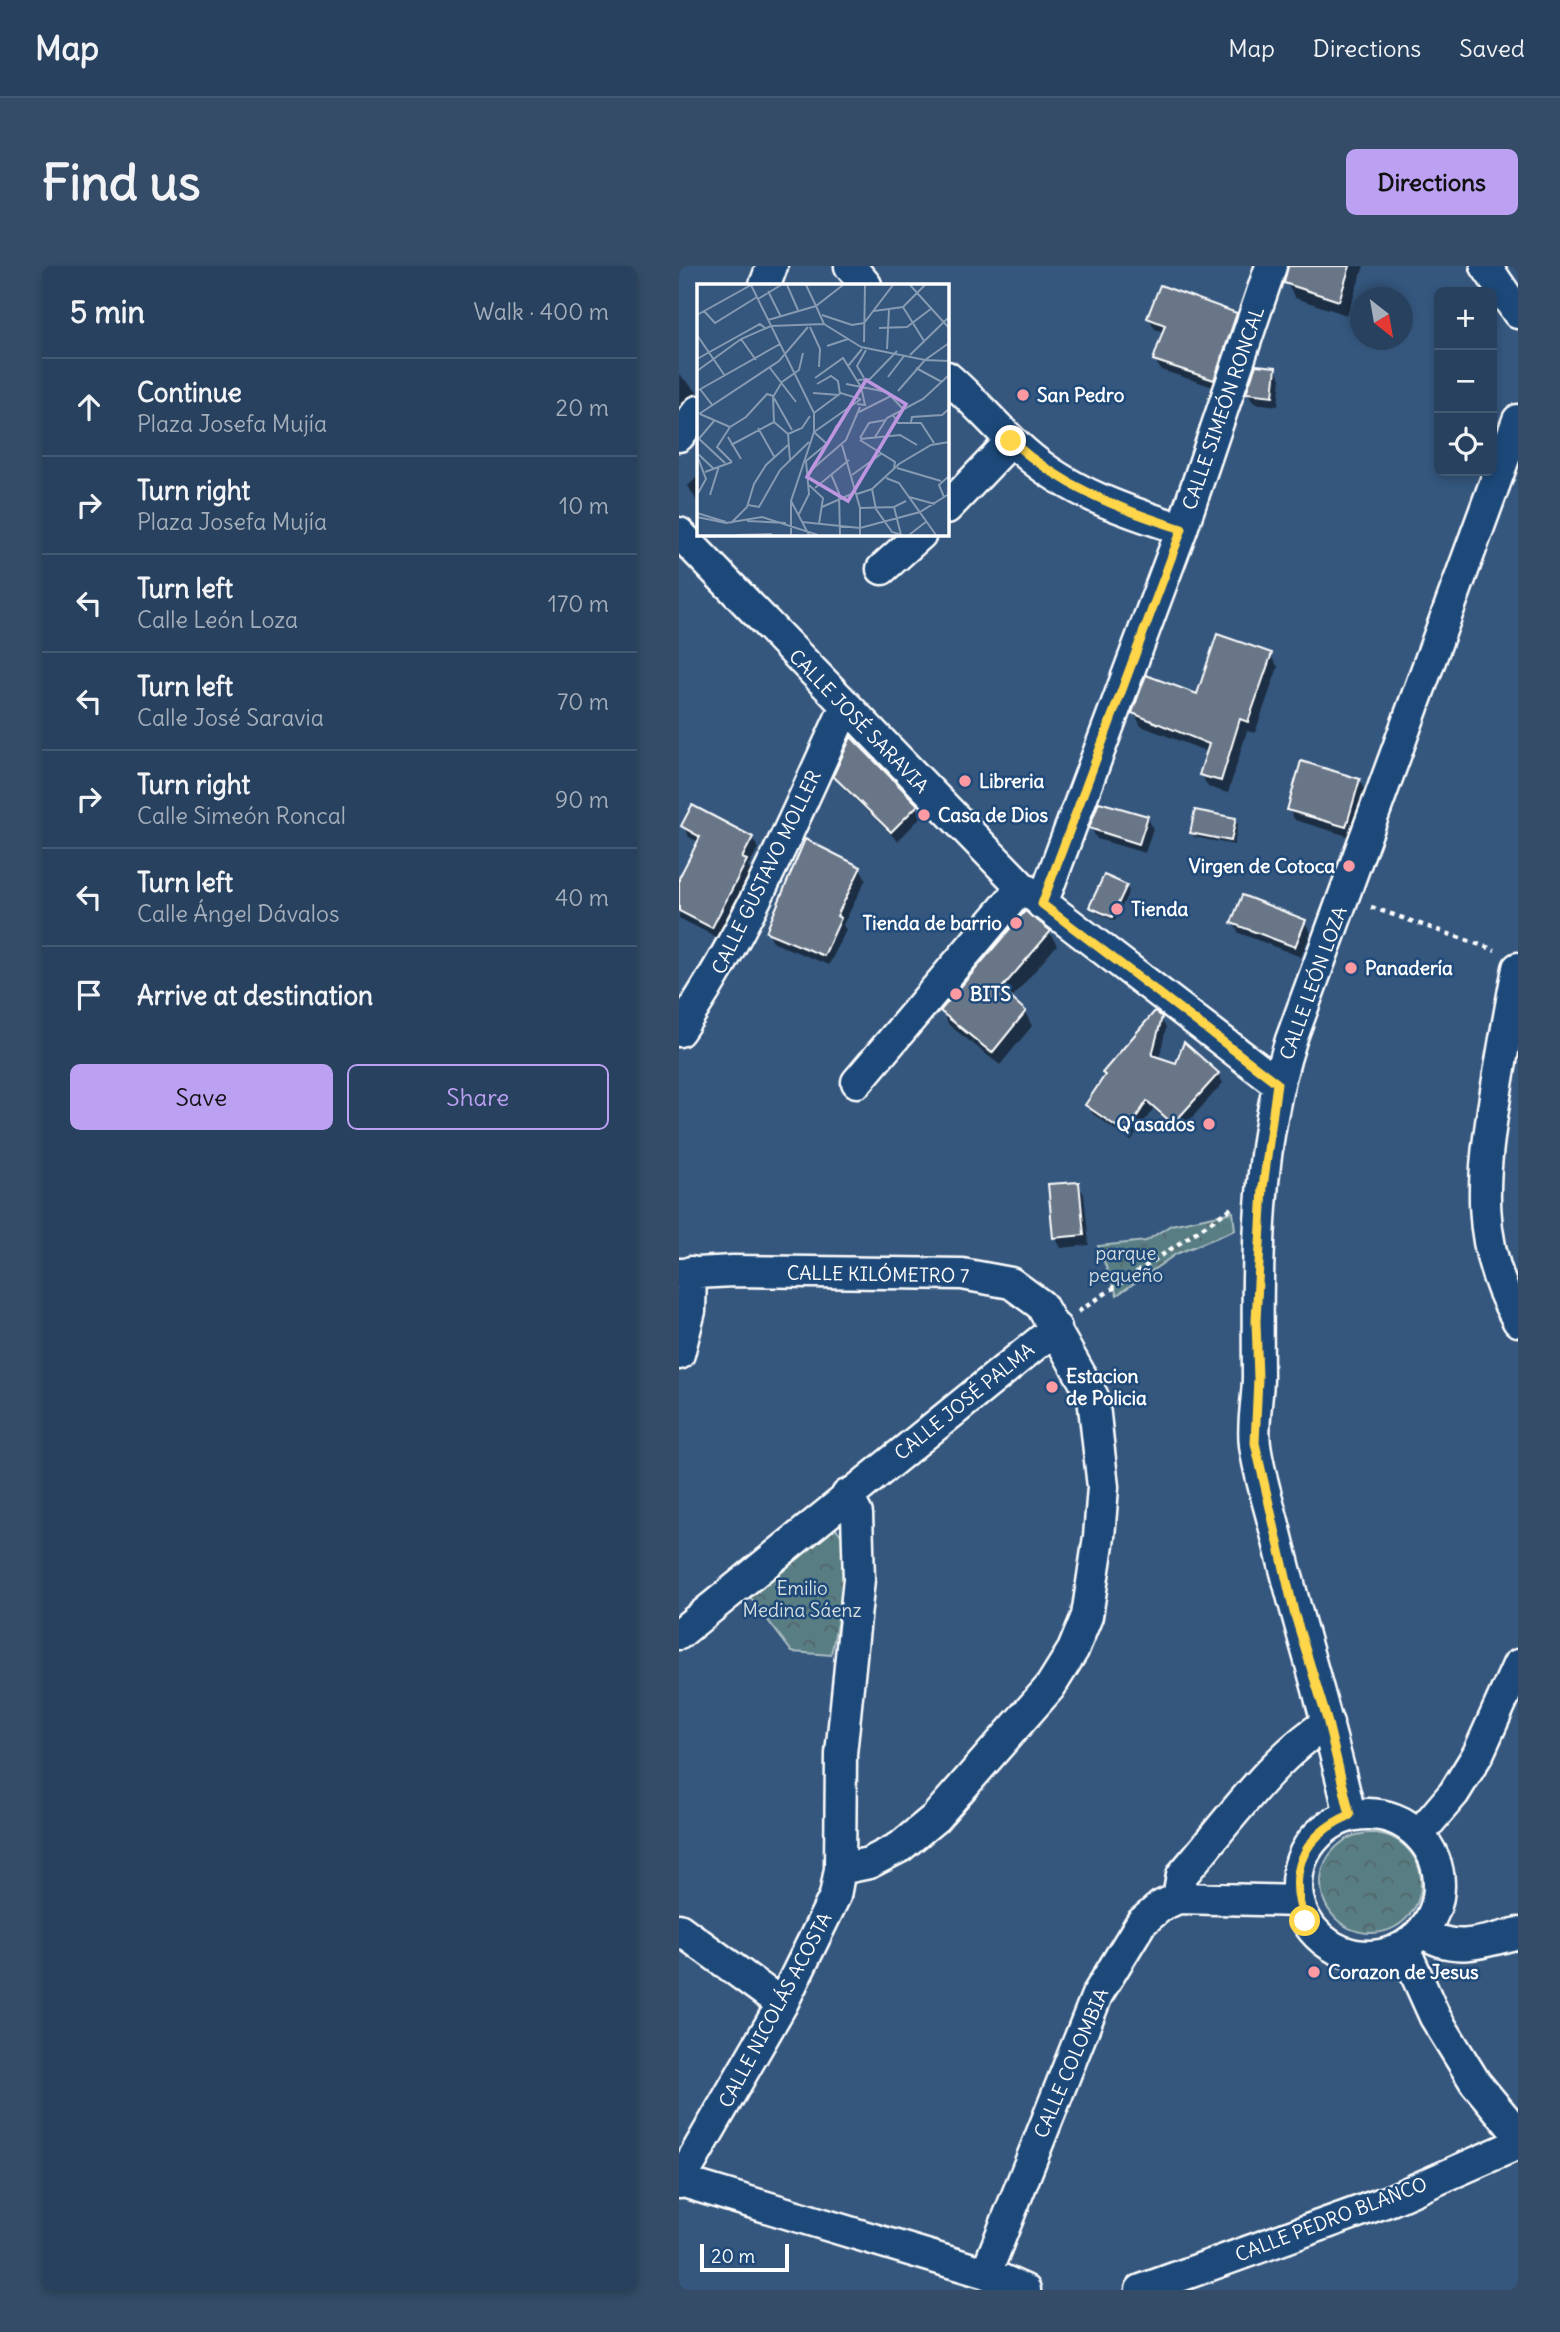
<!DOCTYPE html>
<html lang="en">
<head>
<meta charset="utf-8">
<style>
  :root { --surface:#28415e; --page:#344c67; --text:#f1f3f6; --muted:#a5afbc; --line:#445a73; --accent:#bca0f2 }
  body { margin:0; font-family:Delius,sans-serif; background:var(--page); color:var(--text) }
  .controls { position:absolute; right:21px; top:21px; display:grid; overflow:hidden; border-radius:10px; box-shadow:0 4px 10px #0003 }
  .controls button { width:63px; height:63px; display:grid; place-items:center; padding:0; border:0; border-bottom:2px solid var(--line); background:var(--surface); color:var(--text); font:35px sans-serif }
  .compass { position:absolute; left:671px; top:21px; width:63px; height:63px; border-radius:50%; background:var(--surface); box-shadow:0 4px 10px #0003; rotate:149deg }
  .scale { position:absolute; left:21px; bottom:18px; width:89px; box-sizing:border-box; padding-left:7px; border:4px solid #fff; border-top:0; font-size:19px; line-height:24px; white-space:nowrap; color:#fff; -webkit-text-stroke:5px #1f4a7a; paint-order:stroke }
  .stop { position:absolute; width:21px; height:21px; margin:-16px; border:5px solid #ffd54a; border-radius:50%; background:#fff }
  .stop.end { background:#ffd54a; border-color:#fff; box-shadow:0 2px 7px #0008 }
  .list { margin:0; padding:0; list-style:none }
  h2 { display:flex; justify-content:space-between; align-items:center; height:91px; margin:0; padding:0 28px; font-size:30px }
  h2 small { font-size:23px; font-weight:400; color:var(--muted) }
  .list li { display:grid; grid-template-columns:46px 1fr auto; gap:21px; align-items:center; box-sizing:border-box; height:98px; padding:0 28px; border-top:2px solid var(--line) }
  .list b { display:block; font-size:26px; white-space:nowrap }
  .list p { margin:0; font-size:23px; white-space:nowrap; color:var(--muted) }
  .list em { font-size:23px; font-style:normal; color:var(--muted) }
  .actions { display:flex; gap:14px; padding:21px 28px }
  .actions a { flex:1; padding:16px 0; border:2px solid var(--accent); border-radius:10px; text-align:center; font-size:24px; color:var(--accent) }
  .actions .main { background:var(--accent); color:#111 }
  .icon { flex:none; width:38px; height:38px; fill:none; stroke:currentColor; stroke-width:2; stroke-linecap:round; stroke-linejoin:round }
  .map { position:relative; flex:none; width:839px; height:2024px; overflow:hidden; border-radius:10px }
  header { display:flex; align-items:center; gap:42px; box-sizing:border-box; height:98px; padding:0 35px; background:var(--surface); border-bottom:2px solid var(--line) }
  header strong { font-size:33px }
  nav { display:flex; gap:38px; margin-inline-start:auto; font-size:24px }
  .intro { display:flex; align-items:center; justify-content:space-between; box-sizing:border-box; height:168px; padding:0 42px }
  h1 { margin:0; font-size:49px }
  .button { padding:18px 32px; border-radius:10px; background:var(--accent); color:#111; font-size:24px; font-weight:700 }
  main { display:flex; gap:42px; padding:0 42px }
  aside { flex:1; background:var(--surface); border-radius:10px; box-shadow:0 4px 10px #0003 }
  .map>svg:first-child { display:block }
  .park { fill:url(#park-crowns); stroke:#acbec2; stroke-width:2 }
  .shadow { fill:#0007 }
  .building { fill:#687687; stroke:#fff; stroke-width:2 }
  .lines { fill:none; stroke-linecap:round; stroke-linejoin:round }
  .minor-casing { stroke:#fff; stroke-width:35 }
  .path { stroke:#fff; stroke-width:4.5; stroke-dasharray:5 5; stroke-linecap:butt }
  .minor { stroke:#1f4a7a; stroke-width:30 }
  .route { stroke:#ffd54a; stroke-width:9 }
  .poi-dot { fill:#ff9aa2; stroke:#1f4a7a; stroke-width:2.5 }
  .labels { text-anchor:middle; stroke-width:5; stroke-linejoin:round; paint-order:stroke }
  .poi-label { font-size:19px; font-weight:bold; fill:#fff; stroke:#1f4a7a; text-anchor:start }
  .street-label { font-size:19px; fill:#fff; stroke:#1f4a7a }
  .park-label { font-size:19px; fill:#d6dfe0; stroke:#1f4a7a }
  .inset-road { fill:none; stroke:#869ab2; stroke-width:2 }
  .view { fill:#bd96df; fill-opacity:0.15; stroke:#bd96df; stroke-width:3.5 }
  .inset-edge { fill:none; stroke:#fff; stroke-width:3.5 }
</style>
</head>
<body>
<header>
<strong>Map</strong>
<nav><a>Map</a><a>Directions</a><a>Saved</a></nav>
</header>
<div class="intro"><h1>Find us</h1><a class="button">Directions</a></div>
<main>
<aside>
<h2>5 min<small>Walk · 400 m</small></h2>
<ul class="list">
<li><svg class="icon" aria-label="ahead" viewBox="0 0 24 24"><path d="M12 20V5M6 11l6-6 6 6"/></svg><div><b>Continue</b><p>Plaza Josefa Mujía</p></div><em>20 m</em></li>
<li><svg class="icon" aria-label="right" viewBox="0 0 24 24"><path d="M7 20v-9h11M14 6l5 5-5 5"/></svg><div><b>Turn right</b><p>Plaza Josefa Mujía</p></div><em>10 m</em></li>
<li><svg class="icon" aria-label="left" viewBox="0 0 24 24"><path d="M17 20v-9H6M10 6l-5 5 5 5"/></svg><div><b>Turn left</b><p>Calle León Loza</p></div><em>170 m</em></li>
<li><svg class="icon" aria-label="left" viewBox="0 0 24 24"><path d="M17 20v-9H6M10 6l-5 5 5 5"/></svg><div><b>Turn left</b><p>Calle José Saravia</p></div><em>70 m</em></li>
<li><svg class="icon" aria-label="right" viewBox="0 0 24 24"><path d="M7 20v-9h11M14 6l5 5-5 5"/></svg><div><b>Turn right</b><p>Calle Simeón Roncal</p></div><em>90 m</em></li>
<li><svg class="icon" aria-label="left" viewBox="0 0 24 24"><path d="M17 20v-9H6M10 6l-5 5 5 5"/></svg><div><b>Turn left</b><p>Calle Ángel Dávalos</p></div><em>40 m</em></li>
<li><svg class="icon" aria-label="arrive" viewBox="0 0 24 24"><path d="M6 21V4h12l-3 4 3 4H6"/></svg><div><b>Arrive at destination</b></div></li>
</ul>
<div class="actions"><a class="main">Save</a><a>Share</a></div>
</aside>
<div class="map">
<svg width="839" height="2024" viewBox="0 0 839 2024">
  <defs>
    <pattern id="park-crowns" width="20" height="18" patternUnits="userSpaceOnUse" patternTransform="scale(1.75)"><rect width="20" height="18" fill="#597e84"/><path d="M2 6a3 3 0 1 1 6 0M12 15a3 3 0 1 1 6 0" fill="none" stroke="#526568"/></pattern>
  </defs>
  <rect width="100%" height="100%" fill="#35577e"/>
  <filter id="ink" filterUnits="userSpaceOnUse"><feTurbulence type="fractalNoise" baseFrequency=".0143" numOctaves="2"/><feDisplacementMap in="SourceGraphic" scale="14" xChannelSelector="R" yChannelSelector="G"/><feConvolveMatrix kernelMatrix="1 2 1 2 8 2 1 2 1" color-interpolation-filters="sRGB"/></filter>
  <g filter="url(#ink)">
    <path class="park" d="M554,946L556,964L497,988L438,1029L419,980L467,975L492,959Z
      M154,1258L169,1279L170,1296L152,1389L113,1386L66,1324Z
      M642 1617a50 50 0 1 1 100 0a50 50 0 1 1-100 0Z"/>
    <path class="shadow" d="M612,0H685L668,49L616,32L607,16Z
      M556,48L563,59L541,123L482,104L476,94L485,66L476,63L470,52Z
      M596,102L602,113L599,140L575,137L569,127Z
      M0,108L19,127V152L0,175Z
      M19,210V237L9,220Z
      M591,388L599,401L576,467L568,465L549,527L529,521L522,508L529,486L462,460L455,447L519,430Z
      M156,510L237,540L243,550L219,575L162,520Z
      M680,514L686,525L672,571L616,554L610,544Z
      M468,551L474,562L466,587L418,573L412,562Z
      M556,553L559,558L555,579L515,571L513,567Z
      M4,560L73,572L79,582L69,601L72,606L39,672L0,652V615L20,576L10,571Z
      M181,602L187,613L164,659L167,664L150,699L95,677L89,666Z
      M426,611L447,621L450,625L436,655L415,645L412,640Z
      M625,655L632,666L622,691L560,667L554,656Z
      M370,666L378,679L331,734L346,746L353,760L321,799L270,759L263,745Z
      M482,752L487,762L480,793L498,799L505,779L539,808L544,817L500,866L474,843L452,875L414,848L408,839Z
      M399,918L405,928L410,979L382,982L376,971Z"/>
    <path class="building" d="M609,0H671L660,35L605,17Z
      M481,19L558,47L535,114L474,94L486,59L468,52Z
      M577,99L597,101L594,130L567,127Z
      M538,368L593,387L569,456L561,453L542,515L520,509L530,478L453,447L467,409L518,428Z
      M172,471L239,539L212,566L154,510Z
      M622,495L681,513L667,561L608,544Z
      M420,536L469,550L460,578L410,562Z
      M13,539L74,571L63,592L68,594L33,662L0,645V612L21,571L2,560Z
      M516,544L557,552L552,575L511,567Z
      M126,573L182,601L158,650L162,652L145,690L87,666Z
      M425,609L448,619L433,651L410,641Z
      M563,629L627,654L616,681L552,657Z
      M346,645L372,665L322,723L347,745L313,787L261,745Z
      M476,745L483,751L473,789L497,797L505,776L540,807L494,858L468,835L447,867L406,839L426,809L423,807Z
      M400,916L405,969L374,972L369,918Z"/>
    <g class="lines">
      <g class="minor-casing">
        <path id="minor" d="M171,0L187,19
          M807,0L839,47
          M86,19L93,0
          M268,111C295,134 318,162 345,186C390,226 446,245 503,263
          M0,170L19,145
          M268,242L332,175
          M0,267L343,621L598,817
          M203,303L242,268
          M363,638L503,263L592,0
          M839,702C831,743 824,784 817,825C803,910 795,977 839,1055
          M0,765C69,664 115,552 166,442
          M178,816L343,621
          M0,1008L54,1005L283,1008L332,1017L362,1039L414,1131L424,1221L420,1271L408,1350L394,1384L371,1421L256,1552L221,1581L190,1597L161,1603
          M0,1088L11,1045L12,1006
          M0,1368L377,1062
          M618 1619a71 71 0 1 1 142 0a71 71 0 1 1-142 0Z
          M671,1549C650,1454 620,1362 597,1267C590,1238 580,1209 576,1179C573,1157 579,1133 579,1110C578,999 577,881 612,774L839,154
          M740,1568L775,1527L799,1488L839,1399
          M499,1632L503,1609C544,1562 596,1488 649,1457
          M0,1663L103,1738
          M744,1666C774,1688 805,1676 839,1667
          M725,1682L756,1751L796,1816L839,1868
          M1,1915L307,2007L346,2024
          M0,1917L103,1738L156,1630L161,1603L162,1488L180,1313L178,1248L168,1229
          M307,2007L418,1729L462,1657L482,1640L499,1632L618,1635
          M462,2024L712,1934L839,1878"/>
      </g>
      <path class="path" d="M692,641L816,684
        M399,1046L554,941"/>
      <use href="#minor" class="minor"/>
    </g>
  </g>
  <g class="lines" filter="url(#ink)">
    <path class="route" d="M332,175C383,220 439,243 503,263L363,638L598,817L584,921L577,1055L579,1112L576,1177L615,1346L649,1457L671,1549C622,1570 608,1607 626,1655"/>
  </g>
  <g class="poi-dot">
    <circle cx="344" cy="129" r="7"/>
    <circle cx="286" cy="515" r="7"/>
    <circle cx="245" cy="549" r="7"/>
    <circle cx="670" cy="600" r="7"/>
    <circle cx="438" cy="643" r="7"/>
    <circle cx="337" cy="657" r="7"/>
    <circle cx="672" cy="702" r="7"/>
    <circle cx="277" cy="728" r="7"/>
    <circle cx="530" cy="858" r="7"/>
    <circle cx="373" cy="1121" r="7"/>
    <circle cx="635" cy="1706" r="7"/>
  </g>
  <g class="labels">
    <g class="poi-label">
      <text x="358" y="136">San Pedro</text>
      <text x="300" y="522">Libreria</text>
      <text x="259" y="556">Casa de Dios</text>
      <text x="656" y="607" text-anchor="end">Virgen de Cotoca</text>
      <text x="452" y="650">Tienda</text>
      <text x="323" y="664" text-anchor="end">Tienda de barrio</text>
      <text x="686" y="709">Panadería</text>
      <text x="291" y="735">BITS</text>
      <text x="516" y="865" text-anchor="end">Q'asados</text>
      <text x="387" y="1117">Estacion<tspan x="387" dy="22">de Policia</tspan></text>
      <text x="649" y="1713">Corazon de Jesus</text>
    </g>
    <g class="street-label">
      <text transform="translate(544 142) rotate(-71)" y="7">CALLE SIMEÓN RONCAL</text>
      <text transform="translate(180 455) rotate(46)" y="7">CALLE JOSÉ SARAVIA</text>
      <text transform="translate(87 606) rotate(-64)" y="7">CALLE GUSTAVO MOLLER</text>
      <text transform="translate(634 717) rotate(-70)" y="7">CALLE LEÓN LOZA</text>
      <text transform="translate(199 1008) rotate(1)" y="7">CALLE KILÓMETRO 7</text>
      <text transform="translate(285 1135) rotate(-39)" y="7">CALLE JOSÉ PALMA</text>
      <text transform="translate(96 1744) rotate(-62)" y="7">CALLE NICOLÁS ACOSTA</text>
      <text transform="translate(392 1797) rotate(-67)" y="7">CALLE COLOMBIA</text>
      <text transform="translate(652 1953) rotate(-21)" y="7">CALLE PEDRO BLANCO</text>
    </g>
    <g class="park-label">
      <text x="447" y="994">parque<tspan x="447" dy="22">pequeño</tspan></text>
      <text x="123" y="1329">Emilio<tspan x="123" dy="22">Medina Sáenz</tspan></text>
    </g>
  </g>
  <g transform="translate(18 18)">
    <rect width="252" height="252" fill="#35577e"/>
    <path class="inset-road" d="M54,1L117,129V148L94,217V251M90,1L101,26M109,1L119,22L146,1M213,1L252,44M71,7L84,33M61,15L84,1M206,23L227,57M7,27L18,39L60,13M177,27L206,23L228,1M0,31L54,1M125,31L155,41L167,39L196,1M71,36L119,22L127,40M127,40L164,63M74,42L127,40M113,43L123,65L122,83M182,44L210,43L235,24M0,51L28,92M44,55L59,76M167,58L168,1M130,62L151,55M164,63L228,76L252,59M190,65L192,26M213,71L252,33M0,75L63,40L68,44M151,82L165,65M73,84L99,118M219,84L245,98M0,87L44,55L74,42M191,93L207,72M118,94L146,74L164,103L168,121L160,120M167,94L160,82L169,66M161,96L173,95L200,67M120,100L134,92L141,97L143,110M149,100L190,108L206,125M3,105L16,122M0,107L83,60M201,107L228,76L252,77M116,109L142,111M77,114L95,146M162,128L194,112M117,129L144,109L163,115M2,130L82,77L111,43M3,130L33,143M196,131L201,139H224L237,159M214,138L215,133L245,131L252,125M33,143L49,133L70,110L76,112M33,143L20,163L35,178M61,144L78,174M91,150L77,138L76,113L85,98L102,86L106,69M91,150L105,144L113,132M91,150L93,176M0,153L28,179M31,153L44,175M178,153L190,134L226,115L252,91M163,154L172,139L189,136M163,155L203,151L220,161M163,156L198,178L197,184M0,157L17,137M130,160L117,148L164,115M34,161L77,138M145,161L163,224V251M0,169L17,185M200,184L244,197M8,188L35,178M112,188L149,156L163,123M134,190L142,209L143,251M155,191L184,170M189,194L202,199L239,251M112,201L126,214L122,240M118,204L152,176M175,205L179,225L195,248L205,251M160,210L175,205L202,180L234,161L252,158M0,211L9,195L1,174M13,211L22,182M212,213L238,220M247,213L242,201L252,192M94,217L112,251M51,221L62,223L83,186L112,158M125,223L159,208M197,223L204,251M163,224L197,223L209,217M0,229L29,238M102,230L112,210L109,177L132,158L140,141M0,233L29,239L65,233L121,251M50,237L89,239M105,238L163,244L223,228L252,210M34,239L50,223L57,200L69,181L91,161M39,251L75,250M212,251L230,237"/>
    <path class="view" d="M169,96L209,120L151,217L110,193Z"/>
    <rect width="252" height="252" class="inset-edge"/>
  </g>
</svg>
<div class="controls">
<button>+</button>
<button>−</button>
<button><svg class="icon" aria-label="locate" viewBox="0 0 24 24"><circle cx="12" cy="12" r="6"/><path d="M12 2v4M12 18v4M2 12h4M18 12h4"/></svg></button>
</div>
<svg class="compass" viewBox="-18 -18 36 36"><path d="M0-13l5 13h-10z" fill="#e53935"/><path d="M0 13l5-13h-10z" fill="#a5afbc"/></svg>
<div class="scale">20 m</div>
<div class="stop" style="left:626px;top:1655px"></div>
<div class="stop end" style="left:332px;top:175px"></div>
</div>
</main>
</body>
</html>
